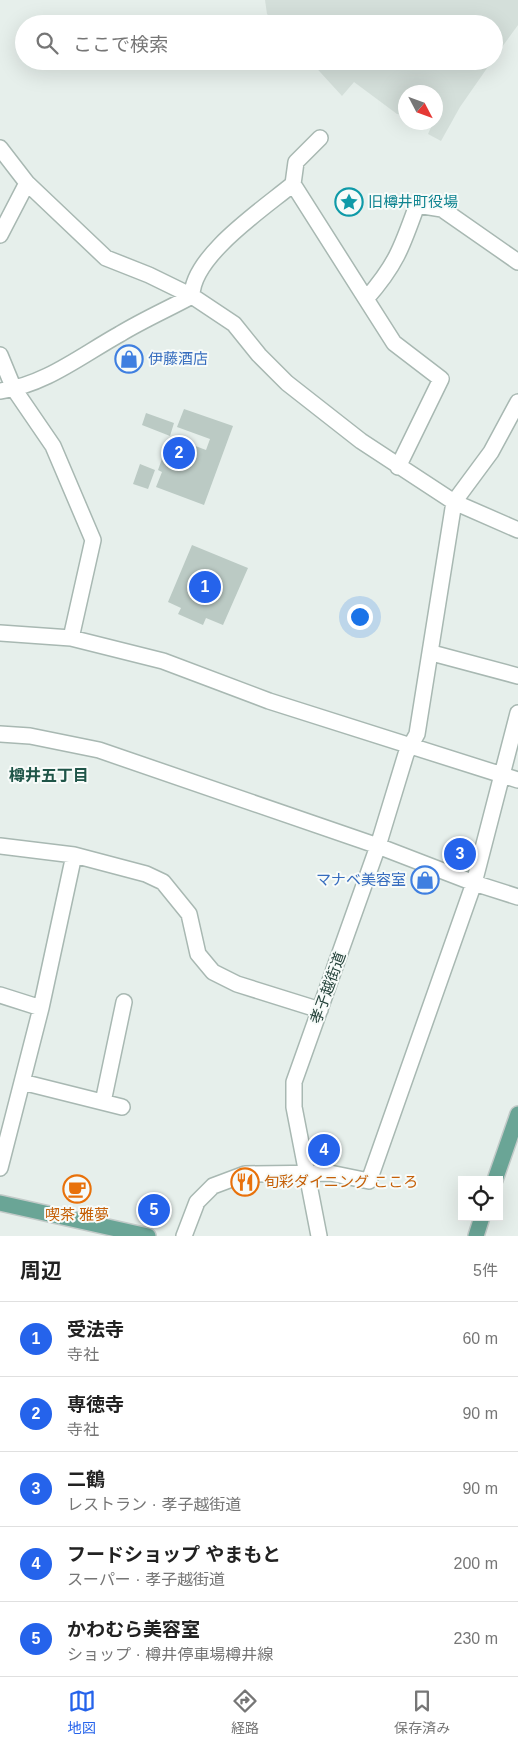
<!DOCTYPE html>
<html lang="ja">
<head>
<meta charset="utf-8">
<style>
  :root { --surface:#fff; --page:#f6f6f6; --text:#222; --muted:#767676; --line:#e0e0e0; --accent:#2563eb }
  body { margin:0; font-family:Arial,"Noto Sans JP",sans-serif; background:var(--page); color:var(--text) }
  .controls { position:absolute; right:15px; bottom:15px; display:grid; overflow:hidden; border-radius:0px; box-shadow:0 5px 20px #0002 }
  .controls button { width:45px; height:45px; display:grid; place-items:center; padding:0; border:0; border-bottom:1px solid var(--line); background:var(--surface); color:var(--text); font:25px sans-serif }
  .compass { position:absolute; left:398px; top:85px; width:45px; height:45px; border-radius:50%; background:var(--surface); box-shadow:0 5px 20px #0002; rotate:131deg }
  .you { position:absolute; left:359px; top:616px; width:18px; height:18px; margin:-12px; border:4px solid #fff; border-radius:50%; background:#1a73e8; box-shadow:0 0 0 8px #1a73e833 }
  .badge { display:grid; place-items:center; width:32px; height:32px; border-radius:50%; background:var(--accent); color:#fff; font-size:16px; font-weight:700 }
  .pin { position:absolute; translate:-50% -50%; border:2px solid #fff; box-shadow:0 1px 5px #0006 }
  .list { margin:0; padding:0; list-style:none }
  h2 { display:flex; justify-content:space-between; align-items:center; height:65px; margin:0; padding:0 20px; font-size:21px }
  h2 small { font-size:16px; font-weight:400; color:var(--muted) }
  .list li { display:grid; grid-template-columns:32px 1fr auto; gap:15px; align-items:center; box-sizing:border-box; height:75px; padding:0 20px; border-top:1px solid var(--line) }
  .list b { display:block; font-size:19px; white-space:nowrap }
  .list p { margin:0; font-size:16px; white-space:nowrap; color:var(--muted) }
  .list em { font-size:16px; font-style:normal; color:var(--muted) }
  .icon { flex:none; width:28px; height:28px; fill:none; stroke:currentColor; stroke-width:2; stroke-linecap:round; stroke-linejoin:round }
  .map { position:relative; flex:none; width:518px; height:1236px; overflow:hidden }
  .search { position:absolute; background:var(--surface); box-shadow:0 5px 20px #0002; left:15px; right:15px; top:15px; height:55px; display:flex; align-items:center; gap:12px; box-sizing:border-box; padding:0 18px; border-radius:28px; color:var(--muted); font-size:19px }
  .sheet { height:440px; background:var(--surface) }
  nav { display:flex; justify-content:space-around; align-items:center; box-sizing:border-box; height:70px; border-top:1px solid var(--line); background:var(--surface); font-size:14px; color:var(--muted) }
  nav a { display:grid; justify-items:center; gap:2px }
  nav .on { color:var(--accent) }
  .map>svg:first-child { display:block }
  .built { fill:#d4dfda }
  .building { fill:#bbcac4 }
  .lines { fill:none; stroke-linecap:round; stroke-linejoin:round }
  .minor-casing { stroke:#a8b8b2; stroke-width:18 }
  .major-casing { stroke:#c2cac8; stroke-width:18 }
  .minor { stroke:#fff; stroke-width:15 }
  .major { stroke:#6aa596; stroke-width:15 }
  .labels { text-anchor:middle; stroke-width:4; stroke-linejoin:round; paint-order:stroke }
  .culture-label { font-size:15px; fill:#0d838f; stroke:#f7fbf9; text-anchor:start }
  .shop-label { font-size:15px; fill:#366cbe; stroke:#f7fbf9; text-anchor:start }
  .street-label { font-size:15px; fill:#24423a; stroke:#f7fbf9 }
  .food-label { font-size:15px; fill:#c56008; stroke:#f7fbf9; text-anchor:start }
  .neighbourhood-label { font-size:16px; font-weight:bold; fill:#1f5548; stroke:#f7fbf9 }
</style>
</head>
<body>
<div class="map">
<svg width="518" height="1236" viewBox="0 0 518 1236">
  <rect width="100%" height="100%" fill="#e6efeb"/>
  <path class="built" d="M265,0H518V25L494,58V24H276L267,14Z
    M310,61H492L460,107L441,141L428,134L433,123L436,122V92H406L405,115L397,114L354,82L342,96Z"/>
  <path class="building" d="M184,409L233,426L204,505L156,487L162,472L158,470L164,453L168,454L174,438L206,450L210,439L177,427Z
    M146,413L174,423L170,436L142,425Z
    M140,464L155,470L148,489L133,484Z
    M192,545L248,568L223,625L206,618L203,625L178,614L181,608L168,602Z"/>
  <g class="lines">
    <g class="minor-casing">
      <path id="minor" d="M320,138L296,162L293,184L366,299C396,265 402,247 417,205L442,209L518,262
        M0,148L27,183L106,258L149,275L192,296L234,324L259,355L287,383L361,441L454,502L518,530
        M0,235L27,183
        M192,296C192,256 263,209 293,184
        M366,299L394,343L441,379L398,467
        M0,355L14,389L53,446L93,540L71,638
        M0,391C45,385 82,355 120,334C143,320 168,309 192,296
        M0,633L71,638L163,661L269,701L518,780
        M432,653L518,676
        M0,734L30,736L99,750L378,846L474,883L518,897
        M0,846L74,855L146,874L163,882L189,914L198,954L213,972L237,984L320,1010
        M0,995L41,1008
        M22,1082L122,1107
        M103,1102L124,1002
        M0,1168L41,1008L74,855
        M184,1236L197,1202L213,1186L245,1174L330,1173L369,1181L474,883L518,713
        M319,1236L294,1107V1082L378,846L406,754L417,734L454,502L491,452L518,402"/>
    </g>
    <g class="major-casing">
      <path id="major" d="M495,1180L518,1114
        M0,1203L148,1236
        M476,1236L482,1217"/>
    </g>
    <use href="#minor" class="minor"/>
    <use href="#major" class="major"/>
  </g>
  <defs>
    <g id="sight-ring" transform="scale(1.4375)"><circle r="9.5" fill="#f7fbf9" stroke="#0f9aa8" stroke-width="1.5"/><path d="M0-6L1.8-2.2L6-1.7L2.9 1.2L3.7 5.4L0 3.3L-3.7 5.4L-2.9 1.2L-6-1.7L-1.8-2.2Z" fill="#0f9aa8"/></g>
    <g id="shop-ring" transform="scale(1.4375)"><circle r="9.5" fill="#f7fbf9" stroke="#3f7fe0" stroke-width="1.5"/><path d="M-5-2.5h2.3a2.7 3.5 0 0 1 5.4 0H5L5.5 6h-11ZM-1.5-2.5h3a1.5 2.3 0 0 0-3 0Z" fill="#3f7fe0"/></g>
    <g id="restaurant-ring" transform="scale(1.4375)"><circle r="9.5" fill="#f7fbf9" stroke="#e8710a" stroke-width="1.5"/><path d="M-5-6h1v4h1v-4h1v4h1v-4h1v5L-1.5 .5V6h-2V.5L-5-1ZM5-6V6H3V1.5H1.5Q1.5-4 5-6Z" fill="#e8710a"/></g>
    <g id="cafe-ring" transform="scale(1.4375)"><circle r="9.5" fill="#f7fbf9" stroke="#e8710a" stroke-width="1.5"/><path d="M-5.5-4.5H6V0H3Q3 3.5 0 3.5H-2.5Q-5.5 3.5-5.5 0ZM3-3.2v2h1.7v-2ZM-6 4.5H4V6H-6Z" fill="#e8710a"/></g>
  </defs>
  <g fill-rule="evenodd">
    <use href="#sight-ring" x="349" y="202"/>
    <use href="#shop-ring" x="129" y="359"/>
    <use href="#shop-ring" x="425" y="880"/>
    <use href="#restaurant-ring" x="245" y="1182"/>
    <use href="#cafe-ring" x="77" y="1189"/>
  </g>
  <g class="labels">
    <g class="culture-label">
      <text x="368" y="207">旧樽井町役場</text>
    </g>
    <g class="shop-label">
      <text x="148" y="364">伊藤酒店</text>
      <text x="406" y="885" text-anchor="end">マナベ美容室</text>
    </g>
    <g class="street-label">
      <text transform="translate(328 988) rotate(-70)" y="5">孝子越街道</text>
    </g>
    <g class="food-label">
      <text x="264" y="1187">旬彩ダイニング こころ</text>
      <text x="77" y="1220" text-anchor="middle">喫茶 雅夢</text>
    </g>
    <g class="neighbourhood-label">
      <text x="49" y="781">樽井五丁目</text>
    </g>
  </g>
</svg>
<div class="controls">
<button><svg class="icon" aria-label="locate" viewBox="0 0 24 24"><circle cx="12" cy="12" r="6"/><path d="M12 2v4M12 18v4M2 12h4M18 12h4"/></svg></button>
</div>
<svg class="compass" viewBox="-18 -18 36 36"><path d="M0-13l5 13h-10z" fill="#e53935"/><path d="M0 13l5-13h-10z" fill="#767676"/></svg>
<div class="you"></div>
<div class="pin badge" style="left:205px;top:587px">1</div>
<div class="pin badge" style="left:179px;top:453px">2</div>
<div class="pin badge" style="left:460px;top:854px">3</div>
<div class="pin badge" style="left:324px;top:1150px">4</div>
<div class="pin badge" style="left:154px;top:1210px">5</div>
<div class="search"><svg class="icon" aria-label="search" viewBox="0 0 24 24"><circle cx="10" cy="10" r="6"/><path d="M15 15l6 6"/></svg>ここで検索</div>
</div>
<section class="sheet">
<h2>周辺<small>5件</small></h2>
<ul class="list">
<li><span class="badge">1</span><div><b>受法寺</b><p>寺社</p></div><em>60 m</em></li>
<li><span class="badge">2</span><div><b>専徳寺</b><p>寺社</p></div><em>90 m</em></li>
<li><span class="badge">3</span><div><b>二鶴</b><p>レストラン · 孝子越街道</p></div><em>90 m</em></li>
<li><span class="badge">4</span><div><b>フードショップ やまもと</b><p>スーパー · 孝子越街道</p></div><em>200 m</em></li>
<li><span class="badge">5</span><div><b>かわむら美容室</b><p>ショップ · 樽井停車場樽井線</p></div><em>230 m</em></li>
</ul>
</section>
<nav>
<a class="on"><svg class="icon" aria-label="map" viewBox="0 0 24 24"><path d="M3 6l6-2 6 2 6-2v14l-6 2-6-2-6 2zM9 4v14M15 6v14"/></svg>地図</a>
<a><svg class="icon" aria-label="directions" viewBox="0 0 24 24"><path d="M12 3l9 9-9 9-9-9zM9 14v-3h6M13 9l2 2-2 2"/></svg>経路</a>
<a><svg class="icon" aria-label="saved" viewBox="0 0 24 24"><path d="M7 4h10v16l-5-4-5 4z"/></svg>保存済み</a>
</nav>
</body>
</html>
